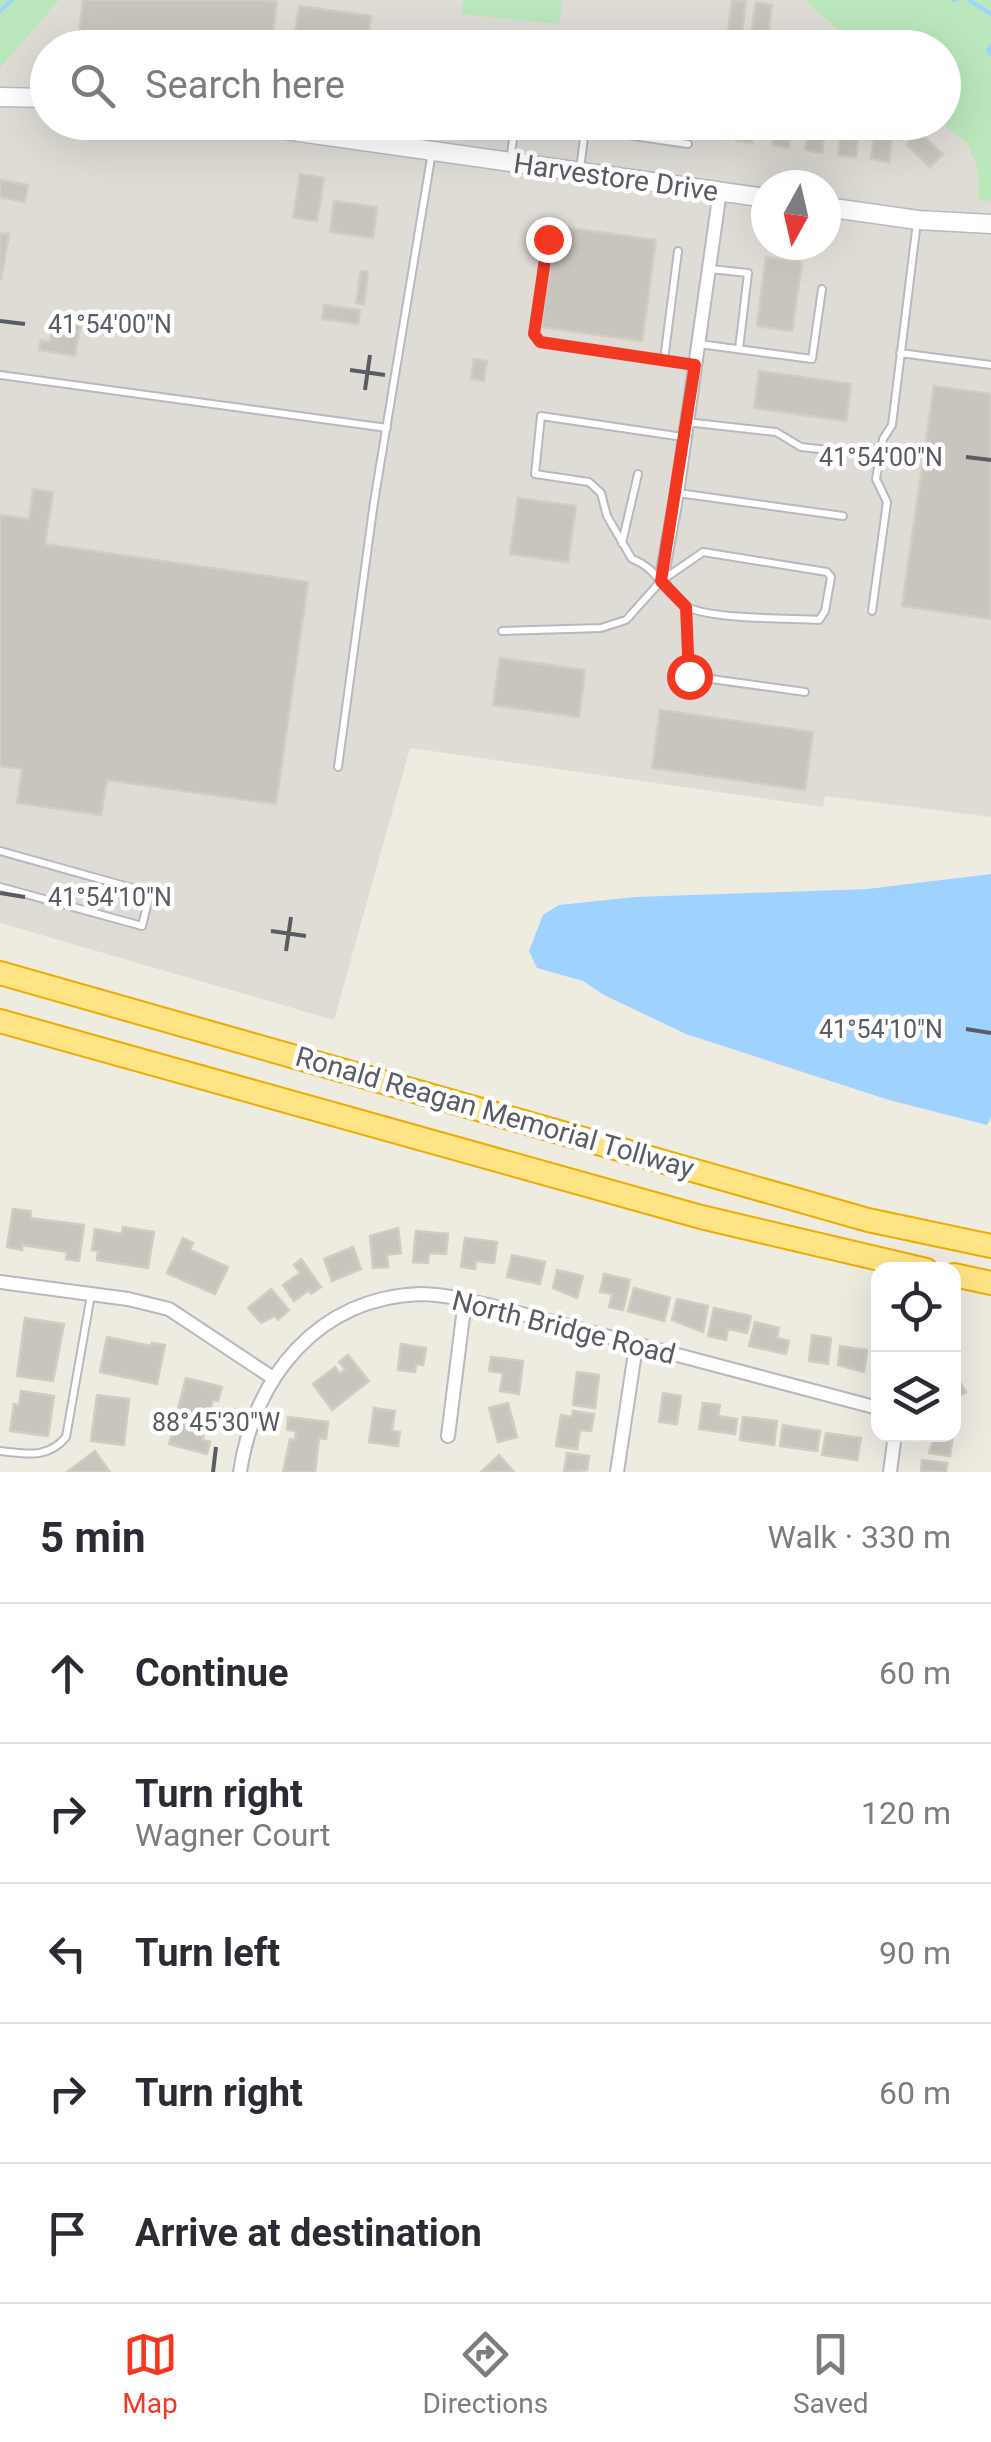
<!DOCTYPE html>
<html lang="en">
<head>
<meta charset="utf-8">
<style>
  :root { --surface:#fff; --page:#f2f2f3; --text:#2b2b33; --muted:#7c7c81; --line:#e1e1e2; --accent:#f33822 }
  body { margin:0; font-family:Roboto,sans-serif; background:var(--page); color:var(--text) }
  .controls { position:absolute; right:30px; bottom:30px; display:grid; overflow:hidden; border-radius:20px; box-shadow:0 10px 40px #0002 }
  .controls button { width:90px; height:90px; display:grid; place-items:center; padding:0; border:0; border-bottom:2px solid var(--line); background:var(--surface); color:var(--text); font:50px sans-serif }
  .compass { position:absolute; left:751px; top:170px; width:90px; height:90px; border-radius:50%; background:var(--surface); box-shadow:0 10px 40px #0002; rotate:188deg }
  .stop { position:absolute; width:30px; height:30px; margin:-22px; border:8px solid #f33822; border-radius:50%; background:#fff }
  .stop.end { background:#f33822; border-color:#fff; box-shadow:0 2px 10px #0008 }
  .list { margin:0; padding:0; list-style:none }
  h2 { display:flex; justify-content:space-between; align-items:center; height:130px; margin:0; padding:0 40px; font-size:42px }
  h2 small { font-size:32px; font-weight:400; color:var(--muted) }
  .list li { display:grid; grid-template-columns:65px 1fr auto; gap:30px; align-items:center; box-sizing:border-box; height:140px; padding:0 40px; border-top:2px solid var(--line) }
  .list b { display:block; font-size:38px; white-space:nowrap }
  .list p { margin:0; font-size:32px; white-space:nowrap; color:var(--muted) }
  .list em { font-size:32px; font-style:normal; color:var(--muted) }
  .icon { flex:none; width:55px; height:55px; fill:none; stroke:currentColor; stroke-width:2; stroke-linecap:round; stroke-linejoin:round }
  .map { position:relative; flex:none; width:991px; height:1472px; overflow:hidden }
  .search { position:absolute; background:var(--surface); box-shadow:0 10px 40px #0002; left:30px; right:30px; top:30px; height:110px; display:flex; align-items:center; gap:25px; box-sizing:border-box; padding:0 35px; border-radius:55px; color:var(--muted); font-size:38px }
  .sheet { height:830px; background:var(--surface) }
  nav { display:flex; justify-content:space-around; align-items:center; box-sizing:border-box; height:140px; border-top:2px solid var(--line); background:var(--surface); font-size:28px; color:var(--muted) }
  nav a { display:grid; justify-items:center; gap:5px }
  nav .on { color:var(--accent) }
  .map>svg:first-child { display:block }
  .industrial { fill:#dedcd5; fill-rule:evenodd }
  .green { fill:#bbe7bd }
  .water { fill:#9fd2ff }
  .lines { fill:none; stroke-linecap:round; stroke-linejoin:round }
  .stream { stroke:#9fd2ff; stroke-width:4 }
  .building { fill:#c8c5be; stroke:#d2cdbf; stroke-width:2.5 }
  .lane-casing { stroke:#b6b9be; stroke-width:10 }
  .street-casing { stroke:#b6b9be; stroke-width:16 }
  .secondary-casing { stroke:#b7bac1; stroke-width:21 }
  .highway-casing { stroke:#eeab00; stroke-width:26 }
  .lane { stroke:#fff; stroke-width:6 }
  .street { stroke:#fff; stroke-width:12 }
  .secondary { stroke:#fff; stroke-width:18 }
  .highway { stroke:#ffe486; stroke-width:22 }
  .route { stroke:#f33822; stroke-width:12 }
  .ticks { fill:none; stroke:#595d63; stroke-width:4 }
  .labels { text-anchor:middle; stroke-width:9; stroke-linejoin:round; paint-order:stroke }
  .street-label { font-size:28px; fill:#595d63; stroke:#fff }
  .ticks-label { font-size:25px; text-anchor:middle; fill:#595d63; stroke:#fff; stroke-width:9; stroke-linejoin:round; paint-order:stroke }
</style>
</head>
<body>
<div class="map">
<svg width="991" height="1472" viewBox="0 0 991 1472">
  <rect width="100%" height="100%" fill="#eeebe1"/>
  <path class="industrial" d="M0,0H991V817L825,796L823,807L410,748L334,1020L0,923ZM48,48H944V122H48ZM766,185H826V245H766Z"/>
  <path class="green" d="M0,0H59L0,68Z
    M464,0H562L560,24L461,14Z
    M805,0H991V201L978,200V169L967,143L942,123L944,48L858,47Z"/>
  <path class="water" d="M991,874V1117L987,1125L889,1100L686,1034L604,995L583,981L537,968L529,951L543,915L559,905L636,897L868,889Z"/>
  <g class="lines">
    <path class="stream" d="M953,0H956
      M969,0L991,14
      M0,11L12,0
      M991,46L988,50L991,54"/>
  </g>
  <path class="building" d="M83,0H261L277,2L271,48H187L79,33Z
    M732,0L746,1L740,48H726Z
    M756,2L772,5L766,48H749Z
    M299,6L371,16L367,48H293Z
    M471,31L554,42L553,48H468Z
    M566,33L641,44V48H564Z
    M787,34L804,37L802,48H785Z
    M657,122H730L728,140L656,131Z
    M739,122H755L752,143L736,141Z
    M775,122H792L789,148L772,145Z
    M809,122H826L822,153L805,150Z
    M842,122H860L856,157L838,155Z
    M876,122H894L889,162L871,159Z
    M918,131L943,154L930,167L906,144Z
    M300,174L324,178L317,221L293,218Z
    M0,180L28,185L25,202L0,197Z
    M334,201L377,207L373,238L330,232Z
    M556,226L656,240L642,341L541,327Z
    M0,233L9,234L1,279H0Z
    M766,257L802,262L792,331L757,326Z
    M361,271L368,272L364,304L356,303Z
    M324,305L360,310L358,324L322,319Z
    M53,321L80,326L75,356L39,350L41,340L50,342Z
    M474,359L487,361L484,381L471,379Z
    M759,371L851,384L846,421L754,408Z
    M934,386L991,394V619L902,606Z
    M33,489L53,492L45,544L308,582L276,804L107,780L101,815L17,803L22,769L0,766V515L29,519Z
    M518,498L576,506L568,562L510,554Z
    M500,658L585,670L579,717L493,705Z
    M660,710L813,732L805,790L652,768Z
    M13,1209L31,1211L30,1218L84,1225L79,1261L66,1259L67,1252L22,1245V1250L7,1247Z
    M123,1227L154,1232L148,1268L97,1260L98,1251L92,1250L95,1229L122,1234Z
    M398,1228L401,1253L387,1255L388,1267L373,1268L370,1236Z
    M416,1231L448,1234L446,1254L429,1253L428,1263L413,1262Z
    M183,1238L193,1243L190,1250L228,1267L215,1294L167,1273Z
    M465,1238L497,1242L494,1263L476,1261L475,1269L461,1267Z
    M353,1247L361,1269L332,1281L324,1259Z
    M512,1255L545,1262L540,1284L507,1277Z
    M301,1259L321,1287L311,1294L309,1290L294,1301L283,1285L300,1273L294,1265Z
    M557,1270L583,1276L577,1298L553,1288Z
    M604,1274L630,1280L623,1310L609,1307L612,1294L600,1292Z
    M634,1288L670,1298L664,1321L628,1311Z
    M271,1289L289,1310L278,1320L275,1316L261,1323L248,1308Z
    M677,1299L708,1306L703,1332L672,1320Z
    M714,1308L751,1316L747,1333L728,1329L726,1340L708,1336Z
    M25,1318L64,1324L53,1381L17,1376Z
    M755,1322L779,1328L777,1338L789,1341L786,1354L749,1346Z
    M812,1335L831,1338L828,1364L809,1361Z
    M107,1337L151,1346L152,1343L165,1345L157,1384L100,1372Z
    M401,1344L426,1348L423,1365L416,1364L415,1372L398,1370Z
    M840,1346L867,1350L864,1372L838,1365Z
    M348,1355L369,1381L332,1410L313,1384L335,1367L340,1374L345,1369L339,1362Z
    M491,1357L523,1361L519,1394L500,1391L503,1373L489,1371Z
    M577,1372L599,1375L595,1408L573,1405Z
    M954,1373L966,1392L954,1400Z
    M186,1378L222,1387L218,1401L213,1400L202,1440L210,1442L207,1454L169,1444Z
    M21,1391L54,1396L48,1436L10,1431L14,1404L19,1405Z
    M663,1393L681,1396L677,1424L659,1422Z
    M97,1395L129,1399L124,1445L91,1441Z
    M508,1403L517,1437L498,1442L489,1408Z
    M703,1403L720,1405L718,1416L737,1419L735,1434L699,1429Z
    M374,1408L395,1411L392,1431L400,1432L398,1446L369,1442Z
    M573,1411L594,1414L591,1431L580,1430L577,1449L556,1446L561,1415L572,1417Z
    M288,1417L328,1422L326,1439L319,1438L315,1472H283L290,1439L295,1440L296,1431L287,1430Z
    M743,1417L777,1421L774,1445L740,1440Z
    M783,1425L820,1431L817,1451L780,1446Z
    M826,1433L861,1438L857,1460L822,1455Z
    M935,1434H953L950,1456L929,1453Z
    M95,1451L110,1472H67Z
    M567,1453L589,1456L587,1470L564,1472Z
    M499,1455L514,1472H481Z
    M922,1460L947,1463L946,1472H921Z"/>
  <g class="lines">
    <g class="lane-casing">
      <path id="lane" d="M501,122L539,129
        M510,161L515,125
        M580,170L585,129L688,144
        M548,239L534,334L540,342L694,365
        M710,269L748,273L739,349
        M699,344L812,359L822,289
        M900,353L991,365
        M664,360L678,251
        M0,375L387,428
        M686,422L776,432L801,447L880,456
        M678,493L843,516
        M622,543L638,474
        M686,607L689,676L805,692
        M872,611L887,502L876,479L883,439L892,425L917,222
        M502,631L601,628L626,620L661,581L703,552L827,572L831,577L825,611L819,620C790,618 705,620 684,605C662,591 658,568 632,559L607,516L601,493L589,482L535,474L541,416L683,437
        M338,767L374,502L432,152
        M0,851L150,893L142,926L0,887
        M0,1451C26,1454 48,1459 66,1437L91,1295"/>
    </g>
    <g class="street-casing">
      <path id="street" d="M661,581L677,493L720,191
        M0,1282L128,1299L169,1309L273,1378
        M448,1436L465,1300
        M240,1472C254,1377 318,1298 420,1294C443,1294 465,1300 488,1305L878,1408
        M617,1472L636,1346
        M890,1472L895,1434"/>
    </g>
    <g class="secondary-casing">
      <path id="secondary" d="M0,97L48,98
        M228,122L766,198
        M826,207L918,220L991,224"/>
    </g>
    <g class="highway-casing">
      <path id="highway" d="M0,973L868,1220L991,1246
        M0,1021L701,1217L926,1270
        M954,1275L991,1283"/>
    </g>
    <use href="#lane" class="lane"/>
    <use href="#street" class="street"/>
    <use href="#secondary" class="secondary"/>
    <use href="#highway" class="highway"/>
  </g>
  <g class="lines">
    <path class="route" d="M548,239L534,334L540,342L695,365L661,581L686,607L689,676"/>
  </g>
  <path class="ticks" d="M0,321L25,324M350,370L385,375M365,390L370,355M966,457L991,460M0,893L25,897M271,931L306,936M286,951L291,917M966,1029L991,1033M213,1472L216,1447"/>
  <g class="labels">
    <g class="street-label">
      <text transform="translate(616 177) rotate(8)" y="10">Harvestore Drive</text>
      <text transform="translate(495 1112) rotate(16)" y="10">Ronald Reagan Memorial Tollway</text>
      <text transform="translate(564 1327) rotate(14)" y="10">North Bridge Road</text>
    </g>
  </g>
  <g class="ticks-label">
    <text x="110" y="333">41°54'00"N</text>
    <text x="881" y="466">41°54'00"N</text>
    <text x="110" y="906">41°54'10"N</text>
    <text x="881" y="1038">41°54'10"N</text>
    <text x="216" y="1431">88°45'30"W</text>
  </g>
</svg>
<div class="controls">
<button><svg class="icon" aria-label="locate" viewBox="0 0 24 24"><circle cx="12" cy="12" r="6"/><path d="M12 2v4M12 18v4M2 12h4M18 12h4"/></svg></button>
<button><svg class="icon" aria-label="layers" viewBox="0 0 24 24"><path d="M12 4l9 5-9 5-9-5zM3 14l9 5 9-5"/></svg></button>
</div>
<svg class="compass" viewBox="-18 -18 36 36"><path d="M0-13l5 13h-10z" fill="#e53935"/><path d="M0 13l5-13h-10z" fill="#7c7c81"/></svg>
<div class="stop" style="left:689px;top:676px"></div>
<div class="stop end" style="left:548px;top:239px"></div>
<div class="search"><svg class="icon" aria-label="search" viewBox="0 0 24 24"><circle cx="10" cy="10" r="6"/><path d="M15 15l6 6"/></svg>Search here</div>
</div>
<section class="sheet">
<h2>5 min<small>Walk · 330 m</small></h2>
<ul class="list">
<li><svg class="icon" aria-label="ahead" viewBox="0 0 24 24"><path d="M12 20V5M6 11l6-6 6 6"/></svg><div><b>Continue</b></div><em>60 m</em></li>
<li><svg class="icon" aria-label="right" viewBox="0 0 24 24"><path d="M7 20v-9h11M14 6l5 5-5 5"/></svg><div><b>Turn right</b><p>Wagner Court</p></div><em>120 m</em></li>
<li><svg class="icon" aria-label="left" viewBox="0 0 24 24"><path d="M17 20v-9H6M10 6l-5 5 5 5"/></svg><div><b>Turn left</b></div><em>90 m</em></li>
<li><svg class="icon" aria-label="right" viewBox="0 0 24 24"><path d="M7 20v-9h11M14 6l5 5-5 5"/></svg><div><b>Turn right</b></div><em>60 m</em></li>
<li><svg class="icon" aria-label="arrive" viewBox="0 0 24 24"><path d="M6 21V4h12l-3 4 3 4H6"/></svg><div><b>Arrive at destination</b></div></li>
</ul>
</section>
<nav>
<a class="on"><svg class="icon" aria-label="map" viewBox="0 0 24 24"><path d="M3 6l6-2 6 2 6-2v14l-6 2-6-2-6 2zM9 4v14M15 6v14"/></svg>Map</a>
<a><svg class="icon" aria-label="directions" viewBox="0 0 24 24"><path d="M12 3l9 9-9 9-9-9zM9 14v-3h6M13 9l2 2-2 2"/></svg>Directions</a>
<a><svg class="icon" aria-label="saved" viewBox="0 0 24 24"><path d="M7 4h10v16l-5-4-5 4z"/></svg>Saved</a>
</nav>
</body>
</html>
